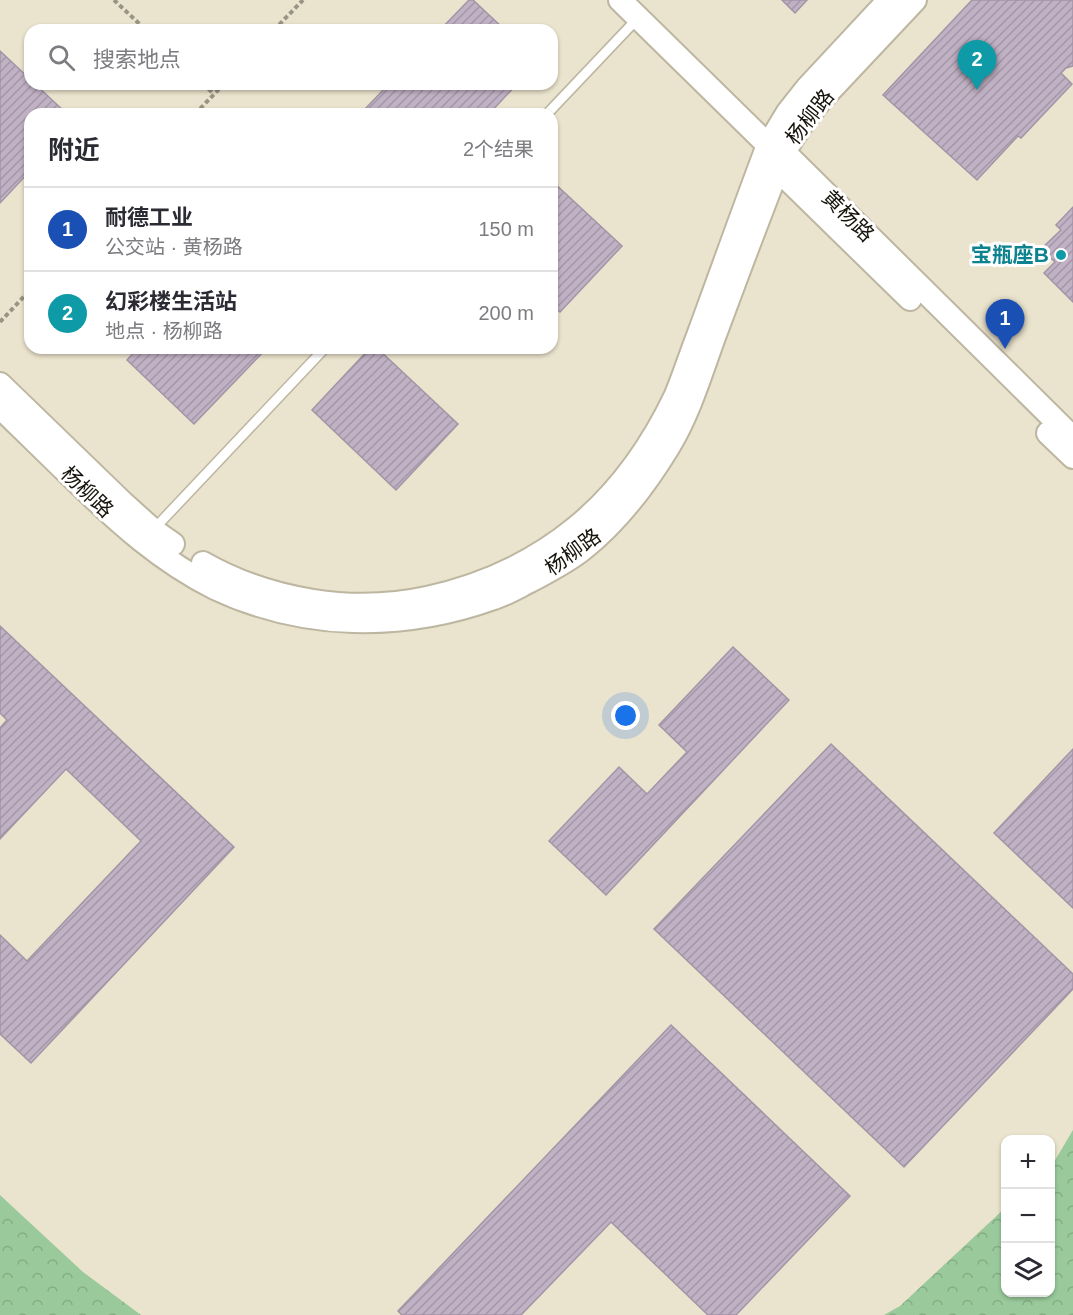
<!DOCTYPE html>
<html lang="zh">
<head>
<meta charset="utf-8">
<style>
  :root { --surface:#fff; --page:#f2f2f3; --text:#2b2b33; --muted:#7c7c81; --line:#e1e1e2; --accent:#db2777 }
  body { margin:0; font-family:Arial,"Noto Sans SC",sans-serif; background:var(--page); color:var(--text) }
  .controls { position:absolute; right:18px; bottom:18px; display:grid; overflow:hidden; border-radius:12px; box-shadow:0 2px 4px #0004 }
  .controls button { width:54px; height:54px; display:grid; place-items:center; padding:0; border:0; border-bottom:2px solid var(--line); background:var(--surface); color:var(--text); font:30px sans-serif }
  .you { position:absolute; left:626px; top:716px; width:21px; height:21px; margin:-15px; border:4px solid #fff; border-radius:50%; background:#1a73e8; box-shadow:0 0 0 9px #1a73e833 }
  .badge { display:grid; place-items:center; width:39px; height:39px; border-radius:50%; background:var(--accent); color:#fff; font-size:20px; font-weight:700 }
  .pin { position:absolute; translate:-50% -50px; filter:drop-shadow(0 2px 3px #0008) }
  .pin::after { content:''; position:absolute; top:32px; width:21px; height:18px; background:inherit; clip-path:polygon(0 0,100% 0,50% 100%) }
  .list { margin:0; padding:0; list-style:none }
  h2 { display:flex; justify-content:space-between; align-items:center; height:78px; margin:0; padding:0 24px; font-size:26px }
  h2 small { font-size:20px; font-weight:400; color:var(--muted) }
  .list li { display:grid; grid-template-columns:39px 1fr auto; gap:18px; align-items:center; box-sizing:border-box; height:84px; padding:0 24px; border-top:2px solid var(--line) }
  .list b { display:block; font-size:22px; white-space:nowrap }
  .list p { margin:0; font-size:20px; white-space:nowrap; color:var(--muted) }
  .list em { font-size:20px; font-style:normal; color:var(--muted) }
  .icon { flex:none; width:33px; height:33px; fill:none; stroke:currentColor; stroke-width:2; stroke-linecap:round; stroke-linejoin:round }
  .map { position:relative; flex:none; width:1073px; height:1315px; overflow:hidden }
  .search { position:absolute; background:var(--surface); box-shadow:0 2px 4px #0004; left:24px; top:24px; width:534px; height:66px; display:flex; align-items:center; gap:15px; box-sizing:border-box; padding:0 21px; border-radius:18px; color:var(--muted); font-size:22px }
  .panel { position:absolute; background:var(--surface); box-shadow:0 2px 4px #0004; left:24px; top:108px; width:534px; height:246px; border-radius:18px }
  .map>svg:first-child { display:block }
  .forest { fill:url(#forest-crowns) }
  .building { fill:url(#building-hatch); stroke:#a394a6; stroke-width:1.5 }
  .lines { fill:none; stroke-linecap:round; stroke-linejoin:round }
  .service-casing { stroke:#bdb6a1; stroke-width:12 }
  .tertiary-casing { stroke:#bdb6a1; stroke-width:26 }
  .path { stroke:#999484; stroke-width:4; stroke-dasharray:4.5 3; stroke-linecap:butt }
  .service { stroke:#fff; stroke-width:9 }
  .tertiary { stroke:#fff; stroke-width:22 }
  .culture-dot { fill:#0f9aa8; stroke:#fff; stroke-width:2 }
  .labels { text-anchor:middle; stroke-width:6; stroke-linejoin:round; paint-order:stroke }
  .street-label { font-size:21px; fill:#15130b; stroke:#fff }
  .culture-label { font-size:21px; font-weight:bold; fill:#0d838f; stroke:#fff; text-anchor:end }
</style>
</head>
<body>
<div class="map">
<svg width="1073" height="1315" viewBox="0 0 1073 1315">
  <defs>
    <pattern id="forest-crowns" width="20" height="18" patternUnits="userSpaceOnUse" patternTransform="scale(1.5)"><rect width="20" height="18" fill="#9aca9b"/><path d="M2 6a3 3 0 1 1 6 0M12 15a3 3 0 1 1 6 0" fill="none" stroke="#84ad84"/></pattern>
    <pattern id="building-hatch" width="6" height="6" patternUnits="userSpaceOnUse" patternTransform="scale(1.5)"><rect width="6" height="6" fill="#c0b1c4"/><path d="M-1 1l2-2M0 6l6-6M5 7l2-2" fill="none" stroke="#a497a7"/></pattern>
  </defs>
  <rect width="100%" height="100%" fill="#eae3cd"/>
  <path class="forest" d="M1073,1130V1315H884L900,1306L1005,1208L1006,1292H1050L1051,1167Z
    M0,1195L83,1272L141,1315H0Z"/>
  <path class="building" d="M469,0H473L505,30H440Z
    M782,0H807L795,13Z
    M972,0H1073V66L1066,68L1061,73L1072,84L1021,138L1018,136L977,180L883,95Z
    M0,51L30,79V84H35L67,114H30V171L0,203Z
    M389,84H517L489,114H370L365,109Z
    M552,181L622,246L560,312L552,305Z
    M1073,207V302L1044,273L1055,262L1041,249L1061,230L1056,225Z
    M138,348H267L194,424L127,360Z
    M370,348H377L458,424L396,490L312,410Z
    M0,626L234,847L31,1063L0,1034V935L27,961L141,841L66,769L0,839V728L7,720L0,713Z
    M733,647L789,700L606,895L549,841L619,767L647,794L687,752L659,725Z
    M831,744L1073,974V989L904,1167L654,929Z
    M1073,749V908L994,833Z
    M671,1025L850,1196L736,1315H708L611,1222L521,1315H402L398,1311Z"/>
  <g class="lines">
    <g class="service-casing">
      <path id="service" d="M547,114L638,18
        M154,529L325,348"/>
    </g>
    <g class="tertiary-casing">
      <path id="tertiary" d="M620,0L768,145L784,152L1073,438
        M773,158L777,169L910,299
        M0,384L123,503L153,530L173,544
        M0,407C26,432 51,457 77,482C118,522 162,562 215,588C304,630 402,631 494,598C506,594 518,587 530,581C547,572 567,562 583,549C618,521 646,484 669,446C689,413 701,373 714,337C737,275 760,214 784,152L802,124L820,101L915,0
        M1048,433L1073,457
        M203,563C270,601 353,614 427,598C544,572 624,504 675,397C680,386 684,374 688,363C695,343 703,323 710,303C729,251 748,198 768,145L788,112L807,88L889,0"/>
    </g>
    <path class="path" d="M114,0L146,30
      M274,30L303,0
      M203,84L214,94
      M195,114L224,84
      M0,322L30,290"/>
    <use href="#service" class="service"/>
    <use href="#tertiary" class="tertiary"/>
  </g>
  <circle class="culture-dot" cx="1061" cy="255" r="6"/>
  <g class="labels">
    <g class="street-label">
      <text transform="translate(810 117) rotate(-52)" y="7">杨柳路</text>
      <text transform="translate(848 216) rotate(45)" y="7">黄杨路</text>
      <text transform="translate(87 492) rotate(44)" y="7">杨柳路</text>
      <text transform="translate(573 552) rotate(-36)" y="7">杨柳路</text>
    </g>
    <g class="culture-label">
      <text x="1049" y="262">宝瓶座B</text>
    </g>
  </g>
</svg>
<div class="controls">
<button>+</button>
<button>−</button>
<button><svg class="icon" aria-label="layers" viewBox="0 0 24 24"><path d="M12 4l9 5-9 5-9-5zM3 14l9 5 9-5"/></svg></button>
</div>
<div class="you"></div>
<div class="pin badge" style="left:1005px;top:349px;background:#1a4fb4">1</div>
<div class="pin badge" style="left:977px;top:90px;background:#0f9aa8">2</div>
<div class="search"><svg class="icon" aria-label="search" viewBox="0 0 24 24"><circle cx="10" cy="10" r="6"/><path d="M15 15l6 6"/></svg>搜索地点</div>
<section class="panel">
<h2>附近<small>2个结果</small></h2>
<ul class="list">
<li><span class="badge" style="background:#1a4fb4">1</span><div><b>耐德工业</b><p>公交站 · 黄杨路</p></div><em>150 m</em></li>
<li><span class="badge" style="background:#0f9aa8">2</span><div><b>幻彩楼生活站</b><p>地点 · 杨柳路</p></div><em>200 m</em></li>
</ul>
</section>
</div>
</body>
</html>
